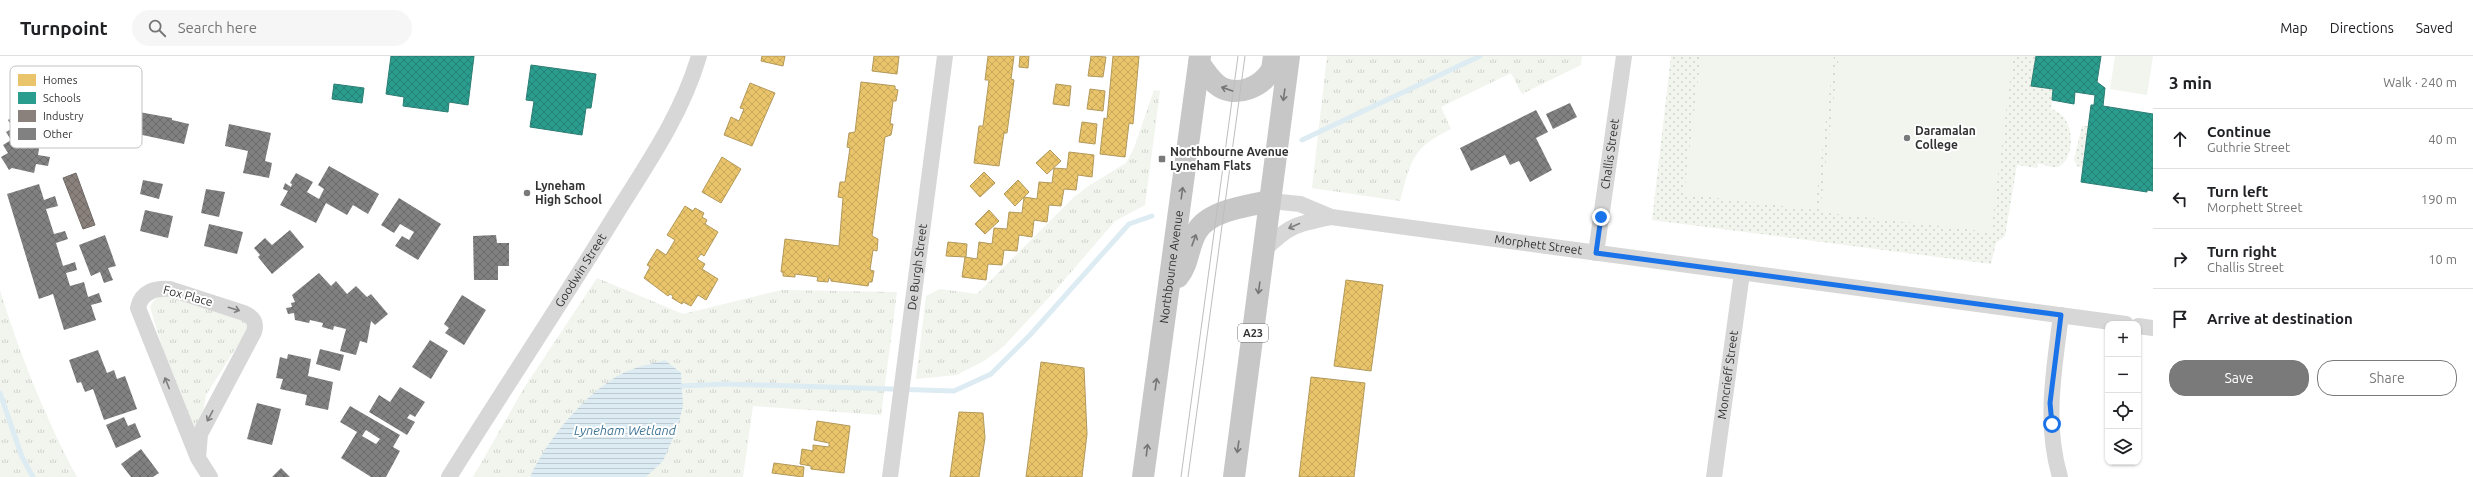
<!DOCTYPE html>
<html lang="en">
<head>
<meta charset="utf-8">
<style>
  :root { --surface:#fff; --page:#f6f6f6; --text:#202124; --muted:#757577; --line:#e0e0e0; --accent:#7a7a7a }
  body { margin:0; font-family:Ubuntu,sans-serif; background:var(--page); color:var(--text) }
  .controls { position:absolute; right:12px; bottom:12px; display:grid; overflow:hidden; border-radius:8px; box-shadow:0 1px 3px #0004 }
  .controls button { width:36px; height:36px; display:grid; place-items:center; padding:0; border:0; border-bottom:1px solid var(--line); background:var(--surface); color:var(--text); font:20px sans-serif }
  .stop { position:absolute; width:12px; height:12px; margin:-9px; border:3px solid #1a73e8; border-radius:50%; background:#fff }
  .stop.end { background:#1a73e8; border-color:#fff; box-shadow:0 1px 4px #0008 }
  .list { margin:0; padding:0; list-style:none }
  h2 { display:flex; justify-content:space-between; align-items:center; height:52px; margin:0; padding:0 16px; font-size:17px }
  h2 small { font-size:13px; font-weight:400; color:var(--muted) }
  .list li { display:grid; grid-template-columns:26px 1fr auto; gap:12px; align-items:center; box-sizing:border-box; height:60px; padding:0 16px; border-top:1px solid var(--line) }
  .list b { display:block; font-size:15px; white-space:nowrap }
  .list p { margin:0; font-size:13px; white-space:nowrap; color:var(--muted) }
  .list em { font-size:13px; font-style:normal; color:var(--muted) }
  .actions { display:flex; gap:8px; padding:12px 16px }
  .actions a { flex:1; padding:9px 0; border:1px solid var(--accent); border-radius:16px; text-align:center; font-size:14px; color:var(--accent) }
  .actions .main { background:var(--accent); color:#fff }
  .icon { flex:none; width:22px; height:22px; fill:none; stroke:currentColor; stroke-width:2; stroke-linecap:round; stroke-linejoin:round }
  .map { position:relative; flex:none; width:2153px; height:421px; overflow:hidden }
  header { display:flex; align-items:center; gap:24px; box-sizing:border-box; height:56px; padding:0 20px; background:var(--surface); border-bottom:1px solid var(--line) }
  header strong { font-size:19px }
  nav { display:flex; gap:22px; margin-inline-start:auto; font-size:14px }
  .search { width:280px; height:36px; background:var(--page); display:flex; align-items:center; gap:10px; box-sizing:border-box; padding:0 14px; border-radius:22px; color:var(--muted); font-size:15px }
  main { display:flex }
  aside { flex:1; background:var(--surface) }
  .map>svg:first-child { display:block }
  .grass { fill:url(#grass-dots) }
  .park { fill:url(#park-tufts) }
  .pitch { fill:#f1f5ed }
  .water { fill:url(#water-rules) }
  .homes { fill:url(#homes-cross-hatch); stroke:#b2985a }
  .schools { fill:url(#schools-cross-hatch); stroke:#2d7d73 }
  .industry { fill:url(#industry-cross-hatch); stroke:#706a66 }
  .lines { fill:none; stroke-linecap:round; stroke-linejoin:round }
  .stream { stroke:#ddebf3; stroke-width:5 }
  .building { fill:url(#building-cross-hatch); fill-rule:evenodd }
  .minor { stroke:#d7d7d7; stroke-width:16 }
  .trunk { stroke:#c7c7c7; stroke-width:22 }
  .tram { stroke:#bebebe; stroke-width:1 }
  .oneway { stroke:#767676 }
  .oneway2 { stroke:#7d7d7d }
  .route { stroke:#1a73e8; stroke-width:5 }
  .poi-dot { fill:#7a7a7a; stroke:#fff; stroke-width:1.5 }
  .labels { text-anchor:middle; stroke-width:4; stroke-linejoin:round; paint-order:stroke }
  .shield { fill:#fff; stroke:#707070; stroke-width:1 }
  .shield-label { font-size:11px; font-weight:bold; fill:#333 }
  .poi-label { font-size:12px; font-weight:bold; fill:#333; stroke:#fff; text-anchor:start }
  .street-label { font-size:12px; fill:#333; stroke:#fff }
  .water-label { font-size:13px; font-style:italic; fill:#3f7597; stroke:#fff }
  .key { fill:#fff; stroke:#c2c2c2; stroke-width:1 }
  .key-label { font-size:11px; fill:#333 }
</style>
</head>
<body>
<header>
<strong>Turnpoint</strong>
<div class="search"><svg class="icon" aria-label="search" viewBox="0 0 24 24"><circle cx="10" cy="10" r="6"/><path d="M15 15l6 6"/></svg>Search here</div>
<nav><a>Map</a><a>Directions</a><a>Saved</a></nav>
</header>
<main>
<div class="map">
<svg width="2153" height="421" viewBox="0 0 2153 421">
  <defs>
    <pattern id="grass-dots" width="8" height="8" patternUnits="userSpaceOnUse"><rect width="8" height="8" fill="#f1f5ed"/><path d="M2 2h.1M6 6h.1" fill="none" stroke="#cfd2cc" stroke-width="1.8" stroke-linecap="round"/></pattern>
    <pattern id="park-tufts" width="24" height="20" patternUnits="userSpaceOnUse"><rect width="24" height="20" fill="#f1f5ed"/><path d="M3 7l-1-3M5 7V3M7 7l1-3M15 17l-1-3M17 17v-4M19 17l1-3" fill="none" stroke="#cfd2cc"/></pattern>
    <pattern id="water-rules" width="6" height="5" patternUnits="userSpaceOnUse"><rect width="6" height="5" fill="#ddebf3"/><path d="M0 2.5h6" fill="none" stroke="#becad1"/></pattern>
    <pattern id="homes-cross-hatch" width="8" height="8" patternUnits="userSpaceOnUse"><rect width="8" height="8" fill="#e9c46a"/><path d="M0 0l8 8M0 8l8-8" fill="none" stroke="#c8a95c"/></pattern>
    <pattern id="schools-cross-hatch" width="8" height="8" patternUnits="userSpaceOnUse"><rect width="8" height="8" fill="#2a9d8f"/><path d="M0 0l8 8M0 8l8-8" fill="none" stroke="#258175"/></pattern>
    <pattern id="industry-cross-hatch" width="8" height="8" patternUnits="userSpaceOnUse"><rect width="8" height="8" fill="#8a817c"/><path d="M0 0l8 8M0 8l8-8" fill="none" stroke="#716a66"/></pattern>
    <pattern id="building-cross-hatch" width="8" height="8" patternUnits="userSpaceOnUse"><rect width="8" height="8" fill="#818181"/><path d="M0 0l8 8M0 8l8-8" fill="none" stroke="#6a6a6a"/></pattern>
  </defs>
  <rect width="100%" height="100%" fill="#fff"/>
  <path class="grass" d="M1671,0H2036L2032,30L2053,33L2051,53C2079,61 2074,108 2057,111C2051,112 2043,108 2038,107L2037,112L2017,109L2005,180L1996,187L1991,208L1652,164Z
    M2082,70H2088L2083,112L2077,110L2074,103Z"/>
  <path class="park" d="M1327,0H1582L1581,9L1522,38L1511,17L1441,51L1451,73C1412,92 1411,104 1400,145L1312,132Z
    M1154,34L1160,35L1145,149L1115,165L1053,237L1004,290L984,305L956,319L916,323L926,240L940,233L977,238L1074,141L1090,129L1126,107L1134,92Z
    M597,222L683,258L782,234L897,236L881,359L753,350L743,421H473L524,332Z
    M0,234C18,294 47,366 77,421H0Z
    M161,240H168L248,266L246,276L206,339L203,357L194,380L181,354L150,251L154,244Z"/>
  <path class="pitch" d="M1701,0H1834L1815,154L1684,138Z
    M1839,0H2013L1991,176L1820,156Z
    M2115,0H2153L2147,39L2110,33Z"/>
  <path class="water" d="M665,304L681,317L683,350L677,373L663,405L646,421H530C547,383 592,327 633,313C643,309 655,307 665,304Z"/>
  <path class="homes" d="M762,0H785L783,10L761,5Z
    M874,0H899L897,18L872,15Z
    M988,0H1014L1011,23L1014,24L1007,77H1004L999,110L974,107L979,70H983L989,24H985Z
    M1020,0H1029L1028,12L1019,11Z
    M1091,0L1106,1L1103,21L1088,20Z
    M1113,0H1139L1133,68L1129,67L1125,101L1100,98L1104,62L1107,63Z
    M861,26L895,30V33L898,34L896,45H893L890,68H893L891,79L885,81L872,180L878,183L877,195L873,194L870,214L874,215L872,226H869L868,230L831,225V223L829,222L828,226L817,225L818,221L795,218V221L783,220V216H781L785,183L839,190L843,142L838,141L840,126H845L850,92L847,91L849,77L855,76Z
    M750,27L775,37L752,90L724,79L731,61L739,65L744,53L740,52Z
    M1056,28L1071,30L1069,50L1053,48Z
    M1090,33L1105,35L1103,55L1087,53Z
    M1082,66L1097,68L1095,88L1079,86Z
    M1050,94L1061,105L1047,118L1036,107Z
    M1069,96L1094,99L1092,121L1078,119L1076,134L1064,133L1061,150L1049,149L1047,166L1034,164L1032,181L1019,179L1017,195L1004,194L1002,209L988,208L986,224L962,221L965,201L977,203L979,186L992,188L994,172L1007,173L1009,156L1022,157L1024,141L1037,143L1039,126L1052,127L1054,112L1067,113Z
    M722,101L741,113L721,147L702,136Z
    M984,116L995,127L980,141L970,130Z
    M1018,124L1029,136L1015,150L1004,138Z
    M685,150L693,155L695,152L704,157L702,161L707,164L705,168L718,176L704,200L701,198L697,203L705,208L702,213L718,223L706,244L698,239L691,250L683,246L682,248L672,242L673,240L670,238L668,240L644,222L650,211L647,209L657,193L666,199L675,184L667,179Z
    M989,154L999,165L985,178L975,168Z
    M948,186L967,188L966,201L946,200Z
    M1346,224L1383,229L1371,315L1334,310Z
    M1041,306L1084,312L1087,378L1082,421H1026Z
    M1311,321L1365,327L1354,421H1299Z
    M959,356L983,357L985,382L979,421H950Z
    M817,365L850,370L844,417L811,413V410L800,408L802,393L813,395V389L829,391V387L814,384Z
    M774,407L804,411L803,421L772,417Z"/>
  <path class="schools" d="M391,0H474L468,49L449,46L448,56L403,50L404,41L386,38Z
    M2036,0H2101L2097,26L2105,32L2103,50L2153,58V135L2147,134V136L2081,126L2091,49H2094L2095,39L2075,36L2074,48L2052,44L2053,33L2031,30Z
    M531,9L596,18L591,52H586L582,79L530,71L534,45L526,44Z
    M334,28L364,32L362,47L332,43Z"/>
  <path class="industry" d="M76,117L95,169L83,173L63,122Z"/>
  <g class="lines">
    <path class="stream" d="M1302,84L1480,0
      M681,330L726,328L954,335L991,318L1030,279L1129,168L1152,160
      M0,337L22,401L33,421"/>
  </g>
  <path class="building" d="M34,13L40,23L110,37L103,70L37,54L35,63L45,65L44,74L55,76L54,84L41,81L38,99L50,101L48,110L36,108L34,117L12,112L9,114L1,101L8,97L3,89L11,84L6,76L13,72L8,64L16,59L20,37L23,38L25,32L19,22Z
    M1570,47L1577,61L1553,73L1546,58Z
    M128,54L172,62V64L189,68L184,88L124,75Z
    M1536,54L1548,76L1536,82L1552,114L1530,126L1519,105L1510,109L1505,99L1471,115L1460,92Z
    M229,68L271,77L265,105L272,107L269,122L243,117L248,95L225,90Z
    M329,110L379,138L368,158L353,149L347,159L326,147L316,167L280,149L288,135L283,133L285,127L291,131L292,128L290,127L296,117L313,126L307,136L319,143L324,133L318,129Z
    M143,124L163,128L159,143L140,138Z
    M39,128L44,144L55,140L58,150L46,153L54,178L65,175L68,183L56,187L63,210L75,206L77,214L66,217L70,230L84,226L88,241L99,237L102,246L91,249L96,264L64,274L53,238L39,243L7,138Z
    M206,133L225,136L219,161L201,157Z
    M399,142L441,168L418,204L395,190L402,180L409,184L414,176L400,168L394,177L381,169Z
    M145,154L173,160L168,182L140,175Z
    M209,168L243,176L237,198L204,190Z
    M290,174L304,191L272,218L258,201L260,199L254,192L265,182L272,189Z
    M105,179L116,210L108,212L113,224L104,227L100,216L91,220L79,189Z
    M496,179L497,187H509V210H498V224H474L473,180Z
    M319,217L331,230L336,225L347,238L356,230L367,241L371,238L388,258L375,269L371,265L367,287L360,285L356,299L340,295L346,273L334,270L333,274L322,271L323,267L310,264L309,267L295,264L294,257L288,258L286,252L292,251L291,247L295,246L292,239Z
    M462,239L486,254L464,289L445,277L449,272L444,268Z
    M430,284L448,295L431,323L412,311Z
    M320,293L344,299L340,315L316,308Z
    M98,294L107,317L114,314L117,323L125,320L137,353L104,364L93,333L85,336L81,326L77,327L69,304Z
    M288,298L311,303L308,320L333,326L328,354L305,349L307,339L280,333L283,323L276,322L280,301L287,303Z
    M400,331L425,346L415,361L410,358L407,362L415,366L407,379L369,356L379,339L390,346Z
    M257,347L281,353L272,389L247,383Z
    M350,350L400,379L393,391L400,395L386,421H371L341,402L357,376L340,366ZM366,374L380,383L376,388L362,380Z
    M124,361L128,370L135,367L141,381L116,392L106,369Z
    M141,393L159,417L153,421H131L121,408Z
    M281,412L290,421H272Z"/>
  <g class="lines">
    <g class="minor">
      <path id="s1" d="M1270,145L1300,148L1331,161L2126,268"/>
      <path d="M1264,194C1289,169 1297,168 1331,161"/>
      <path id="s2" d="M1596,197L1624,0"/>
      <path d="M2138,270L2153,272"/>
      <path d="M198,402L200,378L254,276C257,266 253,261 244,257L170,233C156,232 141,235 138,252L198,402L210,421"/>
      <path id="s3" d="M449,421C504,333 562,246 616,158C648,107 682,58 699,0"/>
      <path id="s4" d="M890,421L945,0"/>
      <path id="s5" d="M1714,421L1742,217"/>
      <path d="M2060,421C2044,367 2054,314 2061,259"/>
    </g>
    <g class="trunk">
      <path d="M1199,7C1206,16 1212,27 1222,32C1239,40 1261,31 1271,15C1273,11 1273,5 1274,0"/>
      <path d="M1178,221C1189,208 1188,189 1197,175C1210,154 1248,150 1270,145"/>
      <path id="s6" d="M1143,421L1200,0"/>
      <path d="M1234,421L1289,0"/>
    </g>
    <path class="tram" d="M1181,421L1238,0
      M1188,421L1245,0"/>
  </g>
  <defs><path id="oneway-shaft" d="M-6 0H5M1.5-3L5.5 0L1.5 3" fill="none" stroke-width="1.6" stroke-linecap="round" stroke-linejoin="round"/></defs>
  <g class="oneway">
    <use href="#oneway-shaft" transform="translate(1227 33) rotate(-161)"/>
    <use href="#oneway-shaft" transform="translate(1284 39) rotate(98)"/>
    <use href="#oneway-shaft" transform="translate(1182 137) rotate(-82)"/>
    <use href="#oneway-shaft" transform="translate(1194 184) rotate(-70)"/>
    <use href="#oneway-shaft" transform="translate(1259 232) rotate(98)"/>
    <use href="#oneway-shaft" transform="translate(1156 328) rotate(-82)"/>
    <use href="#oneway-shaft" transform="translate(1238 391) rotate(98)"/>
    <use href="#oneway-shaft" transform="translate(1147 394) rotate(-83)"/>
  </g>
  <g class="oneway2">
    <use href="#oneway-shaft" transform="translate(1294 170) rotate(156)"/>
    <use href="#oneway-shaft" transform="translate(234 253) rotate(17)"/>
    <use href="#oneway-shaft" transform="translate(167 327) rotate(-112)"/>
    <use href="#oneway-shaft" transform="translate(210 360) rotate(118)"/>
  </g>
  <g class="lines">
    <path class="route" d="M1601,161L1596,197L2061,259L2050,347L2052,368"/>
  </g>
  <g class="poi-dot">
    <circle cx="1907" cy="82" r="4"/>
    <rect x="1158" y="99" width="8" height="8" rx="2"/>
    <circle cx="527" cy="137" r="4"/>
  </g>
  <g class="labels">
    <rect class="shield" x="1238" y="268" width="30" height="18" rx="3"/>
    <g class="shield-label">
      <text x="1253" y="281">A23</text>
    </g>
    <g class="poi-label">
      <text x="1915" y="79">Daramalan<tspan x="1915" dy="14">College</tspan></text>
      <text x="1170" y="100">Northbourne Avenue<tspan x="1170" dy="14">Lyneham Flats</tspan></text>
      <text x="535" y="134">Lyneham<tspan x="535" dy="14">High School</tspan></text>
    </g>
    <g class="street-label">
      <text dy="4" stroke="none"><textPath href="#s2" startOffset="100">Challis Street</textPath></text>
      <text dy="4" stroke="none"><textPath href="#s1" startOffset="273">Morphett Street</textPath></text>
      <text dy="4" stroke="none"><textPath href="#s4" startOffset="212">De Burgh Street</textPath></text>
      <text dy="4" stroke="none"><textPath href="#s6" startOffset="212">Northbourne Avenue</textPath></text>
      <text dy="4" stroke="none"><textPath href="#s3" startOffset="245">Goodwin Street</textPath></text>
      <text transform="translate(188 240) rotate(15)" y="4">Fox Place</text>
      <text dy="4" stroke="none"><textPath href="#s5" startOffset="103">Moncrieff Street</textPath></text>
    </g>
    <g class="water-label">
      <text x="625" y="379">Lyneham Wetland</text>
    </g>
  </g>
  <rect x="10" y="10" width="132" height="82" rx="6" class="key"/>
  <rect x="18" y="18" width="18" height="12" fill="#e9c46a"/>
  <rect x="18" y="36" width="18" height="12" fill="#2a9d8f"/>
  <rect x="18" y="54" width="18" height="12" fill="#8a817c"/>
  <rect x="18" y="72" width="18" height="12" fill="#818181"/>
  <g class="key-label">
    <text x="43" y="28">Homes</text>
    <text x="43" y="46">Schools</text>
    <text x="43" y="64">Industry</text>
    <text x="43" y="82">Other</text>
  </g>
</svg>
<div class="controls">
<button>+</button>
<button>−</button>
<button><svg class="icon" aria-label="locate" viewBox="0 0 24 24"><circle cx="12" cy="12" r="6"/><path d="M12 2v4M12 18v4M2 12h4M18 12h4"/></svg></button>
<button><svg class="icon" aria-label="layers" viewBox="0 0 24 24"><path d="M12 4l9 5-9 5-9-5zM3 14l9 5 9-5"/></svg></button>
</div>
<div class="stop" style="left:2052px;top:368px"></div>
<div class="stop end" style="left:1601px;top:161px"></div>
</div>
<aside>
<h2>3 min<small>Walk · 240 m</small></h2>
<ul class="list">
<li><svg class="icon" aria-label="ahead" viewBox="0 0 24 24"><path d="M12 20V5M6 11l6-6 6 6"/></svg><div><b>Continue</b><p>Guthrie Street</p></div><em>40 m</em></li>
<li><svg class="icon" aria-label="left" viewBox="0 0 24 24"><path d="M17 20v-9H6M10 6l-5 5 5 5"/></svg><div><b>Turn left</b><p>Morphett Street</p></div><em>190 m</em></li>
<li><svg class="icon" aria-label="right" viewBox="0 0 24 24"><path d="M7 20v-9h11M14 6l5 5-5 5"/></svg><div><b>Turn right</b><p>Challis Street</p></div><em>10 m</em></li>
<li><svg class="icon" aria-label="arrive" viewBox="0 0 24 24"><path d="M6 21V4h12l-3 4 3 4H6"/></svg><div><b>Arrive at destination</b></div></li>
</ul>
<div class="actions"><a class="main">Save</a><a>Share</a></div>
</aside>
</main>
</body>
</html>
